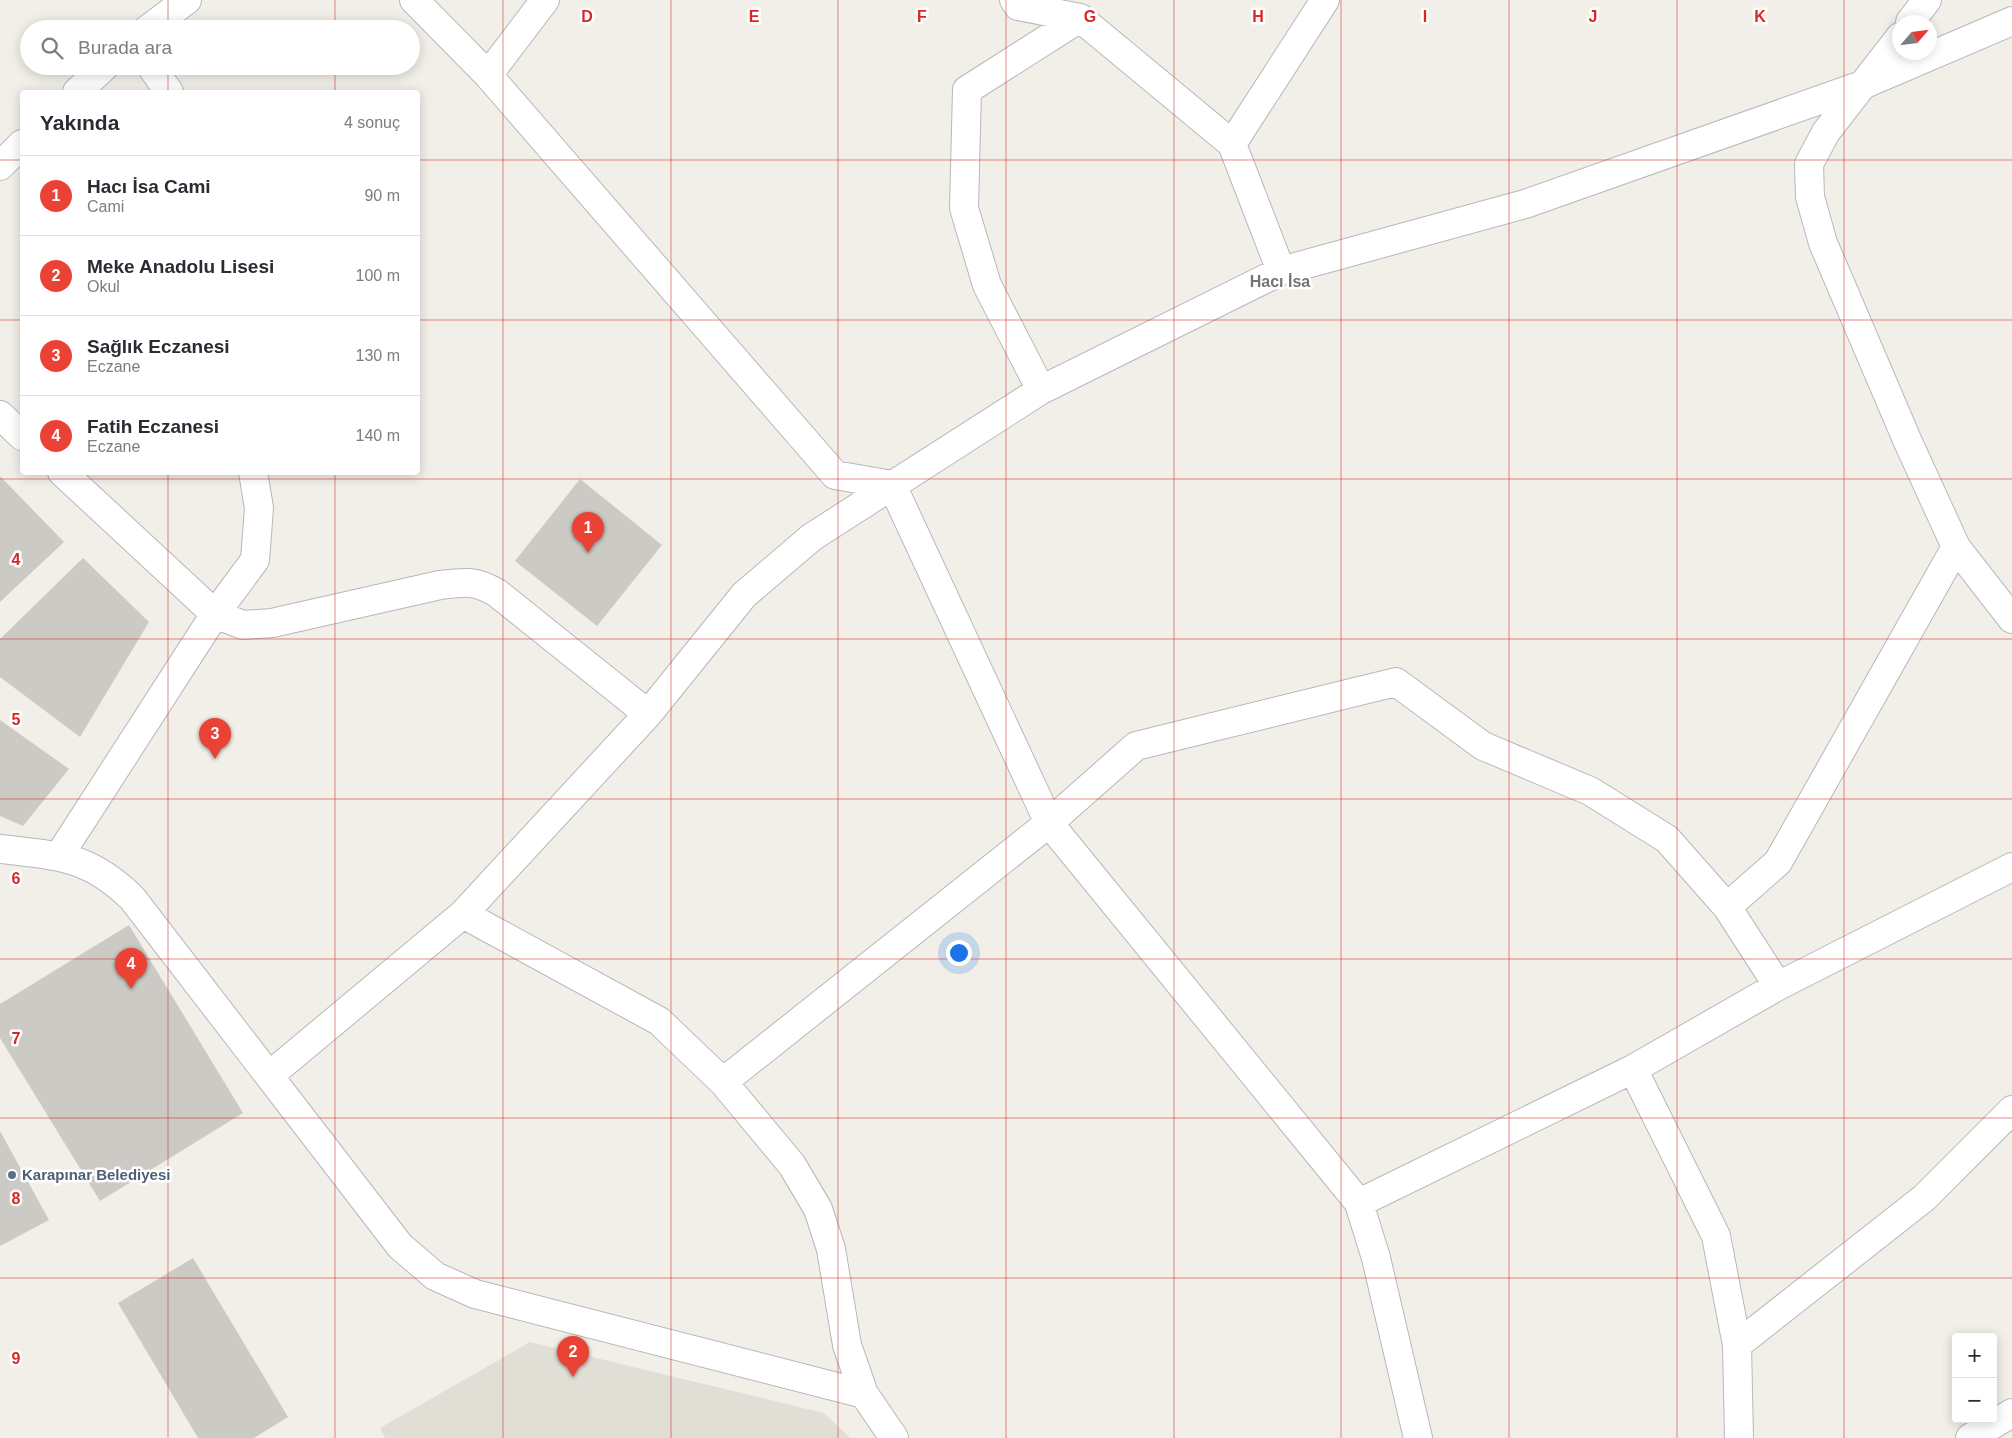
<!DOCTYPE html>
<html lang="tr">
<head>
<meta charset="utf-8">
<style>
  :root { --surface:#fff; --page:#f7f7f7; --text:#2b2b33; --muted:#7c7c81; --line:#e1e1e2; --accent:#ea4335 }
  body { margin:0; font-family:Helvetica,sans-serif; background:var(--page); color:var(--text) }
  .controls { position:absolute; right:15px; bottom:15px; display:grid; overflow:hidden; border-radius:5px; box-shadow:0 2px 12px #0003 }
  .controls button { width:45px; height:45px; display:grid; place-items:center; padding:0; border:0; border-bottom:1px solid var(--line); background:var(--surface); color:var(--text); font:25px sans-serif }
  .compass { position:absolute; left:1892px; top:15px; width:45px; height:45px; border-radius:50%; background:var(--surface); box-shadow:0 2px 12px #0003; rotate:62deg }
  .you { position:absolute; left:958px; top:952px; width:18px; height:18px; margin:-12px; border:4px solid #fff; border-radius:50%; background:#1a73e8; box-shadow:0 0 0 8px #1a73e833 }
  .badge { display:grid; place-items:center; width:32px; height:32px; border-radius:50%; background:var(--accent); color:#fff; font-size:16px; font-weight:700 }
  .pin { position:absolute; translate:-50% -41px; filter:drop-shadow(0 1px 2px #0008) }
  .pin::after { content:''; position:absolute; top:26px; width:18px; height:15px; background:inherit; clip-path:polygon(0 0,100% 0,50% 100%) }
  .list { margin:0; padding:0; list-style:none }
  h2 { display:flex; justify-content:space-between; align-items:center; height:65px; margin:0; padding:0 20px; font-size:21px }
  h2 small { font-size:16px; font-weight:400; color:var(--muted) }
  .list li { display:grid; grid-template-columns:32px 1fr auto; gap:15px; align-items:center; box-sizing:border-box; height:80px; padding:0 20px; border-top:1px solid var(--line) }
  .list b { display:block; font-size:19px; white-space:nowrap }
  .list p { margin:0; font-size:16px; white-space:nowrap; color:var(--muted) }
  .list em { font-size:16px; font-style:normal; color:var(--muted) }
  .icon { flex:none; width:28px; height:28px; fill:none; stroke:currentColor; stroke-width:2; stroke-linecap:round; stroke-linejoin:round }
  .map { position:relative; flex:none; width:2012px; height:1438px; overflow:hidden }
  .search { position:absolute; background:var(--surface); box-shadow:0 2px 12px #0003; left:20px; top:20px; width:400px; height:55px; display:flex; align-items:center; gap:12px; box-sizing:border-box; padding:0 18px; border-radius:28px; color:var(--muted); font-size:19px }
  .panel { position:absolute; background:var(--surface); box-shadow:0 2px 12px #0003; left:20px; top:90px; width:400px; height:385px; border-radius:5px }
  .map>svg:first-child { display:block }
  .education { fill:#e1ded6 }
  .building { fill:#cccac5 }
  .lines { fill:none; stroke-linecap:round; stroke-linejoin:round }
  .street-casing { stroke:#b5b8bc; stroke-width:30 }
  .secondary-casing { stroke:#b6babf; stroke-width:30 }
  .street { stroke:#fff; stroke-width:28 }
  .secondary { stroke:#fff; stroke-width:28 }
  .grid { fill:none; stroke:#d62828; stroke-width:1; stroke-opacity:0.55 }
  .service-dot { fill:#5c6f8a; stroke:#fff; stroke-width:2 }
  .labels { text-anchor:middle; stroke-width:5; stroke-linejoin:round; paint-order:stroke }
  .service-label { font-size:15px; font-weight:bold; fill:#4e5e75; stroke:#fff; text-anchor:start }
  .neighbourhood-label { font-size:16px; font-weight:bold; fill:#70757a; stroke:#fff }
  .grid-label { font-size:16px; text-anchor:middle; font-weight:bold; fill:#d62828; stroke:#fff; stroke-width:5; stroke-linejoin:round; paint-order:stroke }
</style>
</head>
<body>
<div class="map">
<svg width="2012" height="1438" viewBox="0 0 2012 1438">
  <rect width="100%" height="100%" fill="#f1efe8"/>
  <path class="education" d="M530,1342L824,1413L850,1438H385L380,1428Z"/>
  <path class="building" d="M0,476L64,542L0,602Z
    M580,479L662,545L597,626L515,561Z
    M83,558L149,622L80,737L0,677V639Z
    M0,720L69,769L23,826L0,816Z
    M129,925L243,1113L100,1201L0,1038V1004Z
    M0,1131L49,1220L0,1246Z
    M193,1258L288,1417L254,1438H198L118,1303Z"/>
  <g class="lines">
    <g class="street-casing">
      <path id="street" d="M414,0L488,75L835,475L892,485L1049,823L1359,1203L1376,1258L1418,1438
        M1014,0L1018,6L1080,18L1232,144L1281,271
        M148,29L187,0
        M151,66L169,92
        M488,75L545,0
        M77,92L105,66
        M1232,144L1325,0
        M0,166L22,144
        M1041,390L987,285L964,208L967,90L1080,18
        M0,415L22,436
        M62,472L215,614L255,560L259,508L253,472
        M0,849C58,856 88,855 132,898L400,1246L435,1276L475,1294L864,1394L894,1438
        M59,856L215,614L243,625L272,623L440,585C465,582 475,580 497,593L648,714
        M1727,907L1778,862L1956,547
        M463,914L659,1021L723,1082L792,1165L818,1209L831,1249L847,1345L864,1394
        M1633,1069L1716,1236L1737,1345L1739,1438
        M270,1075L463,914L648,714L744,595L812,537L1041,390L1281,271L1525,204L1865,84L2012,21
        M723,1082L1049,823L1136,746L1396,682L1483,746L1590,791L1667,839L1727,907L1778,986
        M1359,1203L1633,1069L1778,986L2012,867
        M1737,1345L1924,1198L2012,1110"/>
    </g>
    <g class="secondary-casing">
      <path id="secondary" d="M1910,22L1927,0
        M1900,37L1826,132L1809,164L1810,197L1823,243L1908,442L1956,547L2012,619
        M1970,1438L2012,1413"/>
    </g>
    <use href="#street" class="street"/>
    <use href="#secondary" class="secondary"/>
  </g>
  <path class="grid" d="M168,0V29M335,0V29M503,0V1438M671,0V1438M838,0V1438M1006,0V1438M1174,0V1438M1341,0V1438M1509,0V1438M1677,0V1438M1844,0V1438M168,66V92M335,66V92M0,160H22M418,160H2012M0,320H22M418,320H2012M168,472V1438M335,472V1438M0,479H2012M0,639H2012M0,799H2012M0,959H2012M0,1118H2012M0,1278H2012"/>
  <circle class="service-dot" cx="12" cy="1175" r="5"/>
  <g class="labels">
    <g class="service-label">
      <text x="22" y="1180">Karapınar Belediyesi</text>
    </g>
    <g class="neighbourhood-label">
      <text x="1280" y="287">Hacı İsa</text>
    </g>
  </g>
  <g class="grid-label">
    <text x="587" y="22">D</text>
    <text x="754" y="22">E</text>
    <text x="922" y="22">F</text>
    <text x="1090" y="22">G</text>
    <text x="1258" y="22">H</text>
    <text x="1425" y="22">I</text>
    <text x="1593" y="22">J</text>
    <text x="1760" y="22">K</text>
    <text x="16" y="565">4</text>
    <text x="16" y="725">5</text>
    <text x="16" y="884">6</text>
    <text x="16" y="1044">7</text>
    <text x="16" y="1204">8</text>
    <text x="16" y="1364">9</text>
  </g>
</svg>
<div class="controls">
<button>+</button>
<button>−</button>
</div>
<svg class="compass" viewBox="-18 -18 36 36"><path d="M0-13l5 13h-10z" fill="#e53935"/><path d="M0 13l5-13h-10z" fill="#7c7c81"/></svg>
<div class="you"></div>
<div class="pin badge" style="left:588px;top:553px">1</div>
<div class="pin badge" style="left:573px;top:1377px">2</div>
<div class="pin badge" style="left:215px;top:759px">3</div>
<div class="pin badge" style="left:131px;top:989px">4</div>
<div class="search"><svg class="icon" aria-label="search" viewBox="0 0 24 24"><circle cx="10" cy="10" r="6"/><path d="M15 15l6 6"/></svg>Burada ara</div>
<section class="panel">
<h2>Yakında<small>4 sonuç</small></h2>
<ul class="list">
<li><span class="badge">1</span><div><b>Hacı İsa Cami</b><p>Cami</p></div><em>90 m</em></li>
<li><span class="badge">2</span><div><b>Meke Anadolu Lisesi</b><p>Okul</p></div><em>100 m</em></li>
<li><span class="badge">3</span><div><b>Sağlık Eczanesi</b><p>Eczane</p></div><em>130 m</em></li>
<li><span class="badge">4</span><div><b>Fatih Eczanesi</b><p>Eczane</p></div><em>140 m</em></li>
</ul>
</section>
</div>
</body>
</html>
